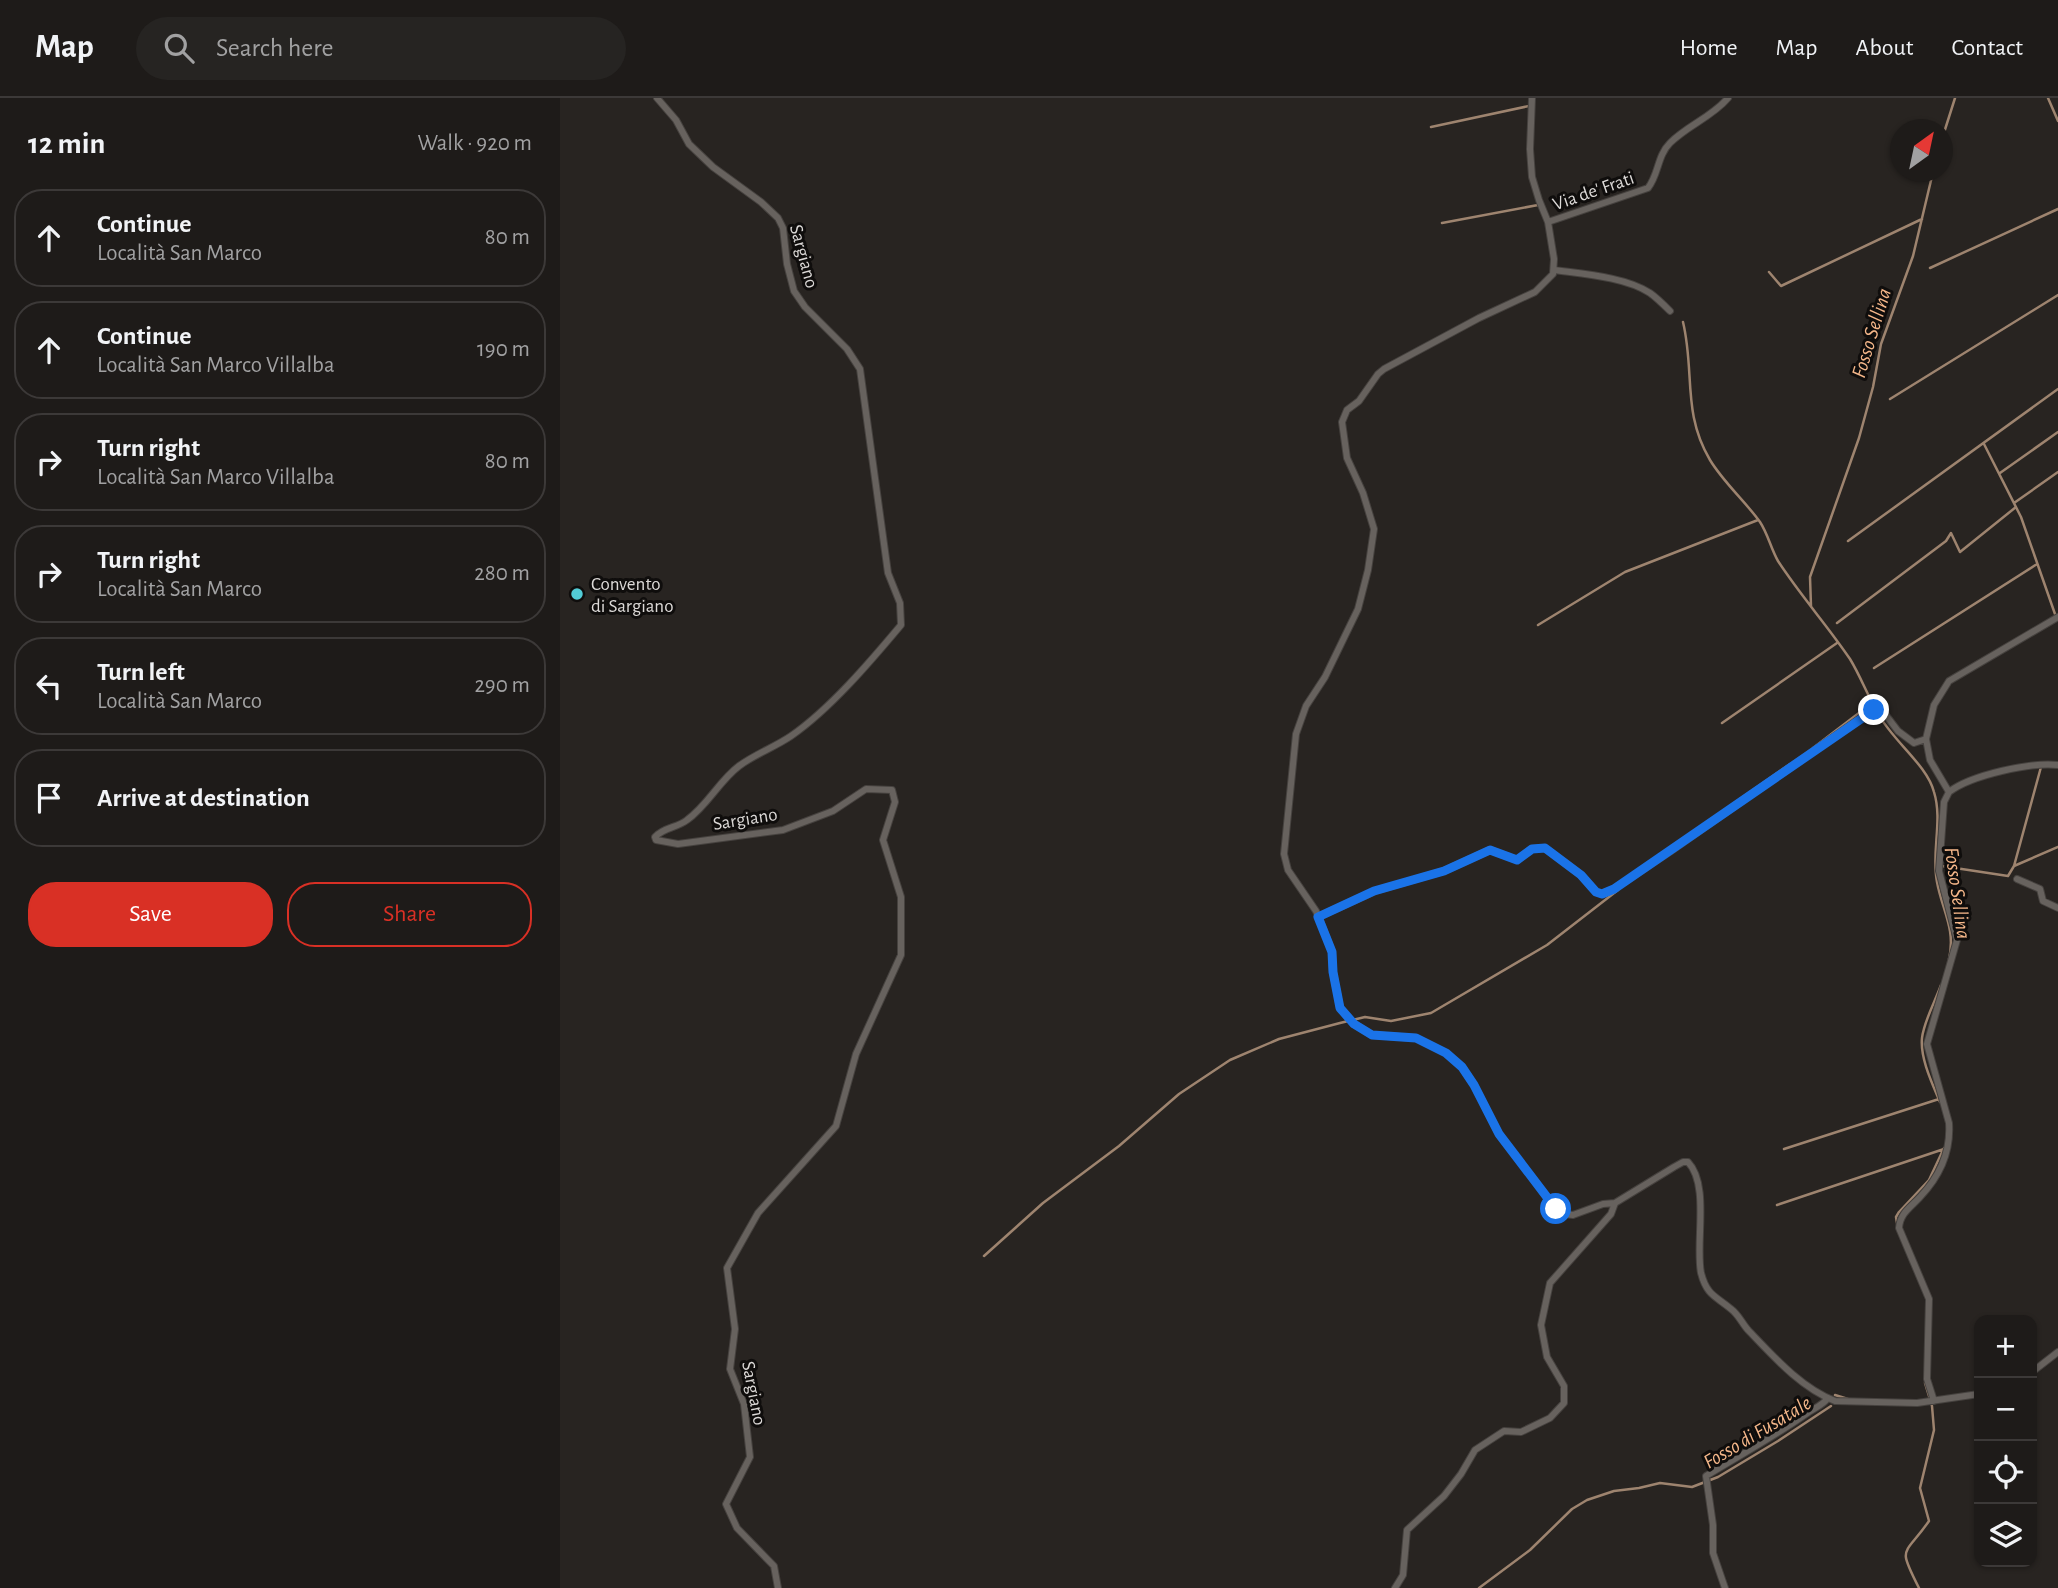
<!DOCTYPE html>
<html lang="en">
<head>
<meta charset="utf-8">
<style>
  :root { --surface:#1e1b19; --page:#262422; --text:#f1f3f6; --muted:#a1a1a2; --line:#3c3938; --accent:#d93025 }
  body { margin:0; font-family:"Alegreya Sans",sans-serif; background:var(--page); color:var(--text) }
  .controls { position:absolute; right:21px; bottom:21px; display:grid; overflow:hidden; border-radius:14px; box-shadow:0 2px 5px #0004 }
  .controls button { width:63px; height:63px; display:grid; place-items:center; padding:0; border:0; border-bottom:2px solid var(--line); background:var(--surface); color:var(--text); font:35px sans-serif }
  .compass { position:absolute; left:1330px; top:21px; width:63px; height:63px; border-radius:50%; background:var(--surface); box-shadow:0 2px 5px #0004; rotate:33deg }
  .stop { position:absolute; width:21px; height:21px; margin:-16px; border:5px solid #1a73e8; border-radius:50%; background:#fff }
  .stop.end { background:#1a73e8; border-color:#fff; box-shadow:0 2px 7px #0008 }
  .list { margin:0; padding:0; list-style:none }
  h2 { display:flex; justify-content:space-between; align-items:center; height:91px; margin:0; padding:0 28px; font-size:30px }
  h2 small { font-size:23px; font-weight:400; color:var(--muted) }
  .list li { display:grid; grid-template-columns:46px 1fr auto; gap:21px; align-items:center; box-sizing:border-box; height:98px; margin:0 14px 14px; padding:0 14px; border:2px solid var(--line); border-radius:28px }
  .list b { display:block; font-size:26px; white-space:nowrap }
  .list p { margin:0; font-size:23px; white-space:nowrap; color:var(--muted) }
  .list em { font-size:23px; font-style:normal; color:var(--muted) }
  .actions { display:flex; gap:14px; padding:21px 28px }
  .actions a { flex:1; padding:16px 0; border:2px solid var(--accent); border-radius:28px; text-align:center; font-size:24px; color:var(--accent) }
  .actions .main { background:var(--accent); color:#fff }
  .icon { flex:none; width:38px; height:38px; fill:none; stroke:currentColor; stroke-width:2; stroke-linecap:round; stroke-linejoin:round }
  .map { position:relative; flex:none; width:1498px; height:1490px; overflow:hidden }
  header { display:flex; align-items:center; gap:42px; box-sizing:border-box; height:98px; padding:0 35px; background:var(--surface); border-bottom:2px solid var(--line) }
  header strong { font-size:33px }
  nav { display:flex; gap:38px; margin-inline-start:auto; font-size:24px }
  .search { width:490px; height:63px; background:var(--page); display:flex; align-items:center; gap:18px; box-sizing:border-box; padding:0 24px; border-radius:38px; color:var(--muted); font-size:26px }
  main { display:flex }
  aside { flex:1; background:var(--surface) }
  .map>svg:first-child { display:block }
  .lines { fill:none; stroke-linecap:round; stroke-linejoin:round }
  .stream { stroke:#9e846f; stroke-width:2.5 }
  .street-casing { stroke:#46423f; stroke-width:8 }
  .street { stroke:#67625e; stroke-width:6 }
  .route { stroke:#1a73e8; stroke-width:9 }
  .poi-dot { fill:#52ccd6; stroke:#0f0d0c; stroke-width:2.5 }
  .labels { text-anchor:middle; stroke-width:6; stroke-linejoin:round; paint-order:stroke }
  .street-label { font-size:19px; fill:#dcd9d7; stroke:#0f0d0c }
  .poi-label { font-size:19px; fill:#dcd9d7; stroke:#0f0d0c; text-anchor:start }
  .water-label { font-size:21px; font-style:italic; fill:#f5b78a; stroke:#0f0d0c }
</style>
</head>
<body>
<header>
<strong>Map</strong>
<div class="search"><svg class="icon" aria-label="search" viewBox="0 0 24 24"><circle cx="10" cy="10" r="6"/><path d="M15 15l6 6"/></svg>Search here</div>
<nav><a>Home</a><a>Map</a><a>About</a><a>Contact</a></nav>
</header>
<main>
<aside>
<h2>12 min<small>Walk · 920 m</small></h2>
<ul class="list">
<li><svg class="icon" aria-label="ahead" viewBox="0 0 24 24"><path d="M12 20V5M6 11l6-6 6 6"/></svg><div><b>Continue</b><p>Località San Marco</p></div><em>80 m</em></li>
<li><svg class="icon" aria-label="ahead" viewBox="0 0 24 24"><path d="M12 20V5M6 11l6-6 6 6"/></svg><div><b>Continue</b><p>Località San Marco Villalba</p></div><em>190 m</em></li>
<li><svg class="icon" aria-label="right" viewBox="0 0 24 24"><path d="M7 20v-9h11M14 6l5 5-5 5"/></svg><div><b>Turn right</b><p>Località San Marco Villalba</p></div><em>80 m</em></li>
<li><svg class="icon" aria-label="right" viewBox="0 0 24 24"><path d="M7 20v-9h11M14 6l5 5-5 5"/></svg><div><b>Turn right</b><p>Località San Marco</p></div><em>280 m</em></li>
<li><svg class="icon" aria-label="left" viewBox="0 0 24 24"><path d="M17 20v-9H6M10 6l-5 5 5 5"/></svg><div><b>Turn left</b><p>Località San Marco</p></div><em>290 m</em></li>
<li><svg class="icon" aria-label="arrive" viewBox="0 0 24 24"><path d="M6 21V4h12l-3 4 3 4H6"/></svg><div><b>Arrive at destination</b></div></li>
</ul>
<div class="actions"><a class="main">Save</a><a>Share</a></div>
</aside>
<div class="map">
<svg width="1498" height="1490" viewBox="0 0 1498 1490">
  <rect width="100%" height="100%" fill="#282421"/>
  <g class="lines">
    <path class="stream" d="M1488,0L1498,23
      M871,29L969,8
      M1382,41L1395,0
      M882,125L978,107
      M1370,170L1498,111
      M1209,174L1221,188L1362,121
      M1123,224C1135,274 1122,315 1150,362C1164,385 1185,403 1200,424C1208,436 1211,451 1218,463C1240,497 1267,527 1290,561C1301,579 1308,599 1319,617C1333,643 1367,667 1374,694C1383,723 1371,754 1377,784C1382,812 1396,831 1389,861
      M1330,301L1498,197
      M1424,346L1461,419L1495,516
      M1440,375L1498,334
      M1454,405L1498,374
      M1288,443L1498,291
      M1251,508L1250,479L1299,340L1313,289L1321,246L1353,158L1373,74
      M1277,525L1386,443L1391,435L1400,454L1456,409
      M978,527L1065,474L1198,422
      M1314,570L1477,466
      M1162,625L1277,545
      M1253,650L1312,605
      M1127,738L1230,666
      M1382,768L1448,778L1454,768L1481,669
      M1454,768L1498,749
      M1380,1004C1372,985 1360,960 1362,940C1364,923 1375,904 1381,887
      M1224,1051L1379,1001
      M1217,1107L1384,1051
      M1337,1125L1336,1119L1339,1114L1369,1082L1384,1050
      M424,1158L483,1105L559,1048L619,996L670,962L719,941L780,925L805,919L831,923L871,915L987,847L1058,792
      M1275,1297L1288,1301
      M919,1490L970,1452L1012,1411L1027,1402L1054,1393L1079,1390L1100,1385L1132,1389L1158,1379L1218,1343L1271,1308
      M1359,1490C1337,1447 1344,1459 1369,1423L1360,1390L1374,1332L1372,1308L1365,1285"/>
    <g class="street-casing">
      <path id="street" d="M97,0L116,22L129,46L153,69L201,104L218,120L223,130L227,166L234,193L245,209L287,251L300,271L328,475L340,505L341,527C310,564 270,611 231,638C215,649 195,656 179,668C159,683 148,707 127,722C117,730 104,729 95,739L96,742L118,746L223,732L273,713L306,691L332,692L335,704L323,742L341,799V857L296,956L276,1028L198,1115L167,1170L175,1231L170,1271L184,1306L190,1359L166,1406L177,1430L214,1468L218,1490
        M972,0L970,51L972,79L979,102L988,124L994,161L993,176L975,194L919,220L824,271L818,276L799,303L787,312L782,324L787,360L803,395L814,431L808,472L798,511L765,579L746,608L736,636L724,756L728,772L756,813L762,828L772,854L773,874L780,910L794,926L812,937L856,940L886,955L902,969L914,987L939,1036L996,1111L1004,1116L1013,1117L1043,1106L1055,1105L1114,1069L1123,1064H1128C1150,1087 1135,1145 1141,1175C1147,1198 1156,1198 1171,1211C1178,1216 1182,1225 1188,1232C1213,1258 1241,1290 1275,1303L1357,1305L1419,1296
        M988,124L1088,90C1099,76 1097,58 1110,45C1128,27 1152,19 1168,0
        M994,172C1023,176 1066,179 1090,195C1097,200 1104,207 1110,213
        M1389,694L1370,662L1366,641L1374,607L1389,583L1498,519
        M1389,694C1411,677 1471,664 1498,667
        M1457,781L1480,791L1483,803L1498,810
        M758,819L815,793L884,773L930,752L957,762L972,751L985,750L1021,777L1036,794L1042,796L1054,791L1111,753L1309,614L1322,612L1338,633L1354,645L1366,641
        M1472,1274L1498,1254
        M1374,1303L1367,1281L1369,1201L1339,1130C1340,1115 1351,1109 1360,1099C1380,1078 1391,1054 1389,1025L1367,946L1397,842L1379,773L1384,704L1389,694
        M835,1490L843,1477L847,1432L884,1398L901,1376L915,1352L944,1333L961,1334L990,1320L1004,1305V1288L987,1259L981,1227L990,1185L1051,1116L1055,1105
        M1165,1490L1153,1455V1427L1146,1378C1180,1357 1212,1340 1246,1316C1254,1310 1262,1308 1268,1300"/>
    </g>
    <use href="#street" class="street"/>
  </g>
  <g class="lines">
    <path class="route" d="M996,1111L939,1036L914,987L902,969L886,955L856,940L812,937L794,926L780,910L773,874L772,854L758,819L814,793L884,773L930,752L957,762L972,751L985,750L1021,777L1036,794L1042,796L1054,791L1314,612"/>
  </g>
  <circle class="poi-dot" cx="17" cy="496" r="7"/>
  <g class="labels">
    <g class="street-label">
      <text transform="translate(1033 92) rotate(-19)" y="7">Via de' Frati</text>
      <text transform="translate(245 158) rotate(75)" y="7">Sargiano</text>
      <text transform="translate(185 720) rotate(-9)" y="7">Sargiano</text>
      <text transform="translate(195 1295) rotate(79)" y="7">Sargiano</text>
    </g>
    <g class="poi-label">
      <text x="31" y="492">Convento<tspan x="31" dy="22">di Sargiano</tspan></text>
    </g>
    <g class="water-label">
      <text transform="translate(1311 235) rotate(-73)" y="7">Fosso Sellina</text>
      <text transform="translate(1398 795) rotate(82)" y="7">Fosso Sellina</text>
      <text transform="translate(1197 1334) rotate(-31)" y="7">Fosso di Fusatale</text>
    </g>
  </g>
</svg>
<div class="controls">
<button>+</button>
<button>−</button>
<button><svg class="icon" aria-label="locate" viewBox="0 0 24 24"><circle cx="12" cy="12" r="6"/><path d="M12 2v4M12 18v4M2 12h4M18 12h4"/></svg></button>
<button><svg class="icon" aria-label="layers" viewBox="0 0 24 24"><path d="M12 4l9 5-9 5-9-5zM3 14l9 5 9-5"/></svg></button>
</div>
<svg class="compass" viewBox="-18 -18 36 36"><path d="M0-13l5 13h-10z" fill="#e53935"/><path d="M0 13l5-13h-10z" fill="#a1a1a2"/></svg>
<div class="stop" style="left:996px;top:1111px"></div>
<div class="stop end" style="left:1314px;top:612px"></div>
</div>
</main>
</body>
</html>
